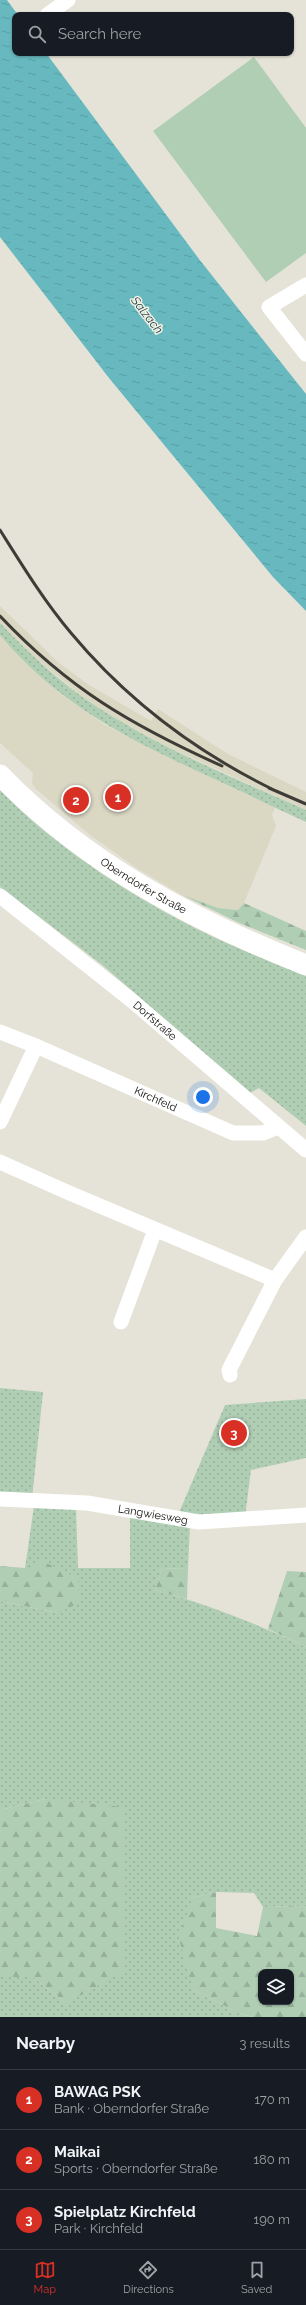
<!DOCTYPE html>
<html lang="en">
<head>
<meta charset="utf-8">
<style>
  :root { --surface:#171b24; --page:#20242c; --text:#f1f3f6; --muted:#9ea1a6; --line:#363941; --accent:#d93025 }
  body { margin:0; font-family:Raleway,sans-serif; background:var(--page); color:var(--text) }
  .controls { position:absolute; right:12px; bottom:12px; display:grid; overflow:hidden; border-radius:8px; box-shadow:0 1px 3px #0004 }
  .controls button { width:36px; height:36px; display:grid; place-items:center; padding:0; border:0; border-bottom:1px solid var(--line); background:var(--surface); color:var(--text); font:20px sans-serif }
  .you { position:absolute; left:203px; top:1097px; width:14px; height:14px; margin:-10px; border:3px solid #fff; border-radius:50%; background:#1a73e8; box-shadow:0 0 0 6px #1a73e833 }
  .badge { display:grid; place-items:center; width:26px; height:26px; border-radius:50%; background:var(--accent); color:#fff; font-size:13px; font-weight:700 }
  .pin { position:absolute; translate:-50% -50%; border:2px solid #fff; box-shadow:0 1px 4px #0006 }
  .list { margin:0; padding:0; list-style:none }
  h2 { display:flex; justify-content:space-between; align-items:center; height:52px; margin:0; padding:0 16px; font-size:17px }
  h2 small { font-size:13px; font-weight:400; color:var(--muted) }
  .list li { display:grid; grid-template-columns:26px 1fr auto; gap:12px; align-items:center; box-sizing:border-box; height:60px; padding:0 16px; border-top:1px solid var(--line) }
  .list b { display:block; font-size:15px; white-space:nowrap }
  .list p { margin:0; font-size:13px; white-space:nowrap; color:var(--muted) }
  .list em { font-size:13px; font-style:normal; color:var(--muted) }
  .icon { flex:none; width:22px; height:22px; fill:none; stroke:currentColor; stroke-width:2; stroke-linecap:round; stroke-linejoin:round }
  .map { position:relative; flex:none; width:306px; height:2017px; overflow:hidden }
  .search { position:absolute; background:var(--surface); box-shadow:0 1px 3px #0004; left:12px; right:12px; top:12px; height:44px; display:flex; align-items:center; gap:10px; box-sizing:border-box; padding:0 14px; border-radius:8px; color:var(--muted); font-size:15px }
  .sheet { height:232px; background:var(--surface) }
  nav { display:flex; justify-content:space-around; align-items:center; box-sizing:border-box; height:56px; border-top:1px solid var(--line); background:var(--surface); font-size:11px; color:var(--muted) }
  nav a { display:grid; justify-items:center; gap:2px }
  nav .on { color:var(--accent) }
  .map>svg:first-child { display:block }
  .built { fill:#dad7c3 }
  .grass { fill:url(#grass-dots) }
  .forest { fill:url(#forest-firs); fill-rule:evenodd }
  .pitch { fill:#b0ceb4 }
  .water { fill:url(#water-ripples) }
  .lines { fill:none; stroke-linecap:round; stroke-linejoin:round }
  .minor { stroke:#fff; stroke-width:15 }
  .secondary { stroke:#fff; stroke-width:21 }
  .rail { stroke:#3d3c36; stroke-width:3 }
  .labels { text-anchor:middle; stroke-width:3; stroke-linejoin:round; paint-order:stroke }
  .street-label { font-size:11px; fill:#0e0d09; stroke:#f3f0e4 }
  .water-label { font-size:12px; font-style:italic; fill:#163d40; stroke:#f3f0e4 }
</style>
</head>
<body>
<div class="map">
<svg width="306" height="2017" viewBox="0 0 306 2017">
  <defs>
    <pattern id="grass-dots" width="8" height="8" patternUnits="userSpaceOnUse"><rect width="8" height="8" fill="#b0ceb4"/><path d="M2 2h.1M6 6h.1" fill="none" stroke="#96b099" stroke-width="1.8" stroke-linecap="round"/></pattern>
    <pattern id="forest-firs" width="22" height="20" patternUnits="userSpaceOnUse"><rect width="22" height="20" fill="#b0ceb4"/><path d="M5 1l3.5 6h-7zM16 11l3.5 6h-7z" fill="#96b099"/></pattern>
    <pattern id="water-ripples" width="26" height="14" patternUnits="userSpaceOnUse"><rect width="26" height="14" fill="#67b9bf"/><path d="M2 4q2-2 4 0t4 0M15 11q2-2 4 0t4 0" fill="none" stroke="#589ea3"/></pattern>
  </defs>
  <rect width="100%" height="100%" fill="#e5e3d7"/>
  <path class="built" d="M0,606L58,662L89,685L151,721L158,709L228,754L306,792V810L168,747L111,716L83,697L35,658L0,623Z
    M0,635L31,668L63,696L105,725L155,751L275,808L272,815L276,826L244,903L238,910L218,908L180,894L138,869L90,835L36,789L32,783L33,773L0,743Z"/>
  <path class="grass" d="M0,623C26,650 53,676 84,698C152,745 230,776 306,810V822C274,807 242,792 210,777C128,739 60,706 0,635Z
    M0,790C59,851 144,905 222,941C249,953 278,964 306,976V1126L259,1088L250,1093L101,964L0,887Z
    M0,1388L43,1392L32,1499L0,1498Z
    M306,1399V1458L251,1470L245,1517L178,1515L225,1405Z
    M34,1506L76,1507L78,1568H130V1514L190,1524L188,1569L162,1568L155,1590C207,1604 257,1624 306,1647V1906L263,1907L254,1893L216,1892L192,1898L193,1990L241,2014L253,2017H0V1977H33L66,2003L45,1799L0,1810V1601L58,1613L25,1568Z"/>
  <path class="forest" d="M180,894L218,908L238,910L244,903L306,931V950L237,922Z
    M40,1560L78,1578L79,1603L58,1613L0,1601V1566L25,1568Z
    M162,1568L188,1569L187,1599L155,1590Z
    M287,1571L306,1572V1647L268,1629Z
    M45,1799L123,1807V1972L66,2003L33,1977H0V1810Z
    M216,1892V1928L257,1936L263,1907L306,1906V2017H253L241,2014L193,1990L179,1939L192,1898ZM261,1972H291V2002H261Z"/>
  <path class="pitch" d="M254,57L306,128V253L266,282L153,131Z"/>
  <path class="water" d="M0,0H7L18,15H15V53H46L199,259L306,394V611L273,577L109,378L0,237Z"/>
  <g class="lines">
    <g class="minor">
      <path d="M47,15L68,0"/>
      <path d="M306,285L269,307L306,354"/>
      <path id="s1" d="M0,896L130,999L306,1150"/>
      <path d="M0,1032L36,1046"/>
      <path id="s2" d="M0,1122L36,1046L233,1133H263L278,1127"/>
      <path d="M0,1162L67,1192L275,1280L306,1237"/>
      <path d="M121,1322L155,1230"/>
      <path d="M230,1375L229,1370L275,1280"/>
      <path id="s3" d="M0,1499L87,1503L199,1522L306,1515"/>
    </g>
    <path class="secondary" id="s4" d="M0,775C85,863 194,921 306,965"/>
    <path class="rail" d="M0,530C22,565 44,601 71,633C126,699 196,752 274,790
      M0,616C69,689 131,725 222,766
      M269,788L306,804"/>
  </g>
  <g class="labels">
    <g class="street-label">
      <text dy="4" stroke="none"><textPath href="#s4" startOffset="182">Oberndorfer Straße</textPath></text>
      <text dy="4" stroke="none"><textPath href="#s1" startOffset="199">Dorfstraße</textPath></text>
      <text dy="4" stroke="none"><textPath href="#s2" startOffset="215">Kirchfeld</textPath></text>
      <text dy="4" stroke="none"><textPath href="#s3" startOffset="154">Langwiesweg</textPath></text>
    </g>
    <g class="water-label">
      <text transform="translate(147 315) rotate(52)" y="4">Salzach</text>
    </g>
  </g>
</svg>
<div class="controls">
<button><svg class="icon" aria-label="layers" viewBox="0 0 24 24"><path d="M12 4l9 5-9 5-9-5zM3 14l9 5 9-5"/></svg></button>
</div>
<div class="you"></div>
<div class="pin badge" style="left:118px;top:797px">1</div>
<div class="pin badge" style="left:76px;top:800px">2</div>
<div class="pin badge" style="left:234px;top:1433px">3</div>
<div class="search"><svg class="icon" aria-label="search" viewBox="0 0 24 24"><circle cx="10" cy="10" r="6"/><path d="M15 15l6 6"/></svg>Search here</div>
</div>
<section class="sheet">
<h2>Nearby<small>3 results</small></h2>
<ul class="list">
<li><span class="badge">1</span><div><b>BAWAG PSK</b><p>Bank · Oberndorfer Straße</p></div><em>170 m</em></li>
<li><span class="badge">2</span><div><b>Maikai</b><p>Sports · Oberndorfer Straße</p></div><em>180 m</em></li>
<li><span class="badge">3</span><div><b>Spielplatz Kirchfeld</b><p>Park · Kirchfeld</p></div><em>190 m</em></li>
</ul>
</section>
<nav>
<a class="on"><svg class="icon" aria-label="map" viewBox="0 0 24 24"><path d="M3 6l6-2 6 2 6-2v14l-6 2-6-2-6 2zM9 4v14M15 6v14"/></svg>Map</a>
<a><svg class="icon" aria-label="directions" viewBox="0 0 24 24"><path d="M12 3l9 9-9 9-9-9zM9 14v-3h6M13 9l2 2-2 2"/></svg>Directions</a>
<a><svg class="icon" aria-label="saved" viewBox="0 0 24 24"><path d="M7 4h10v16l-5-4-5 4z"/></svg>Saved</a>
</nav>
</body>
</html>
